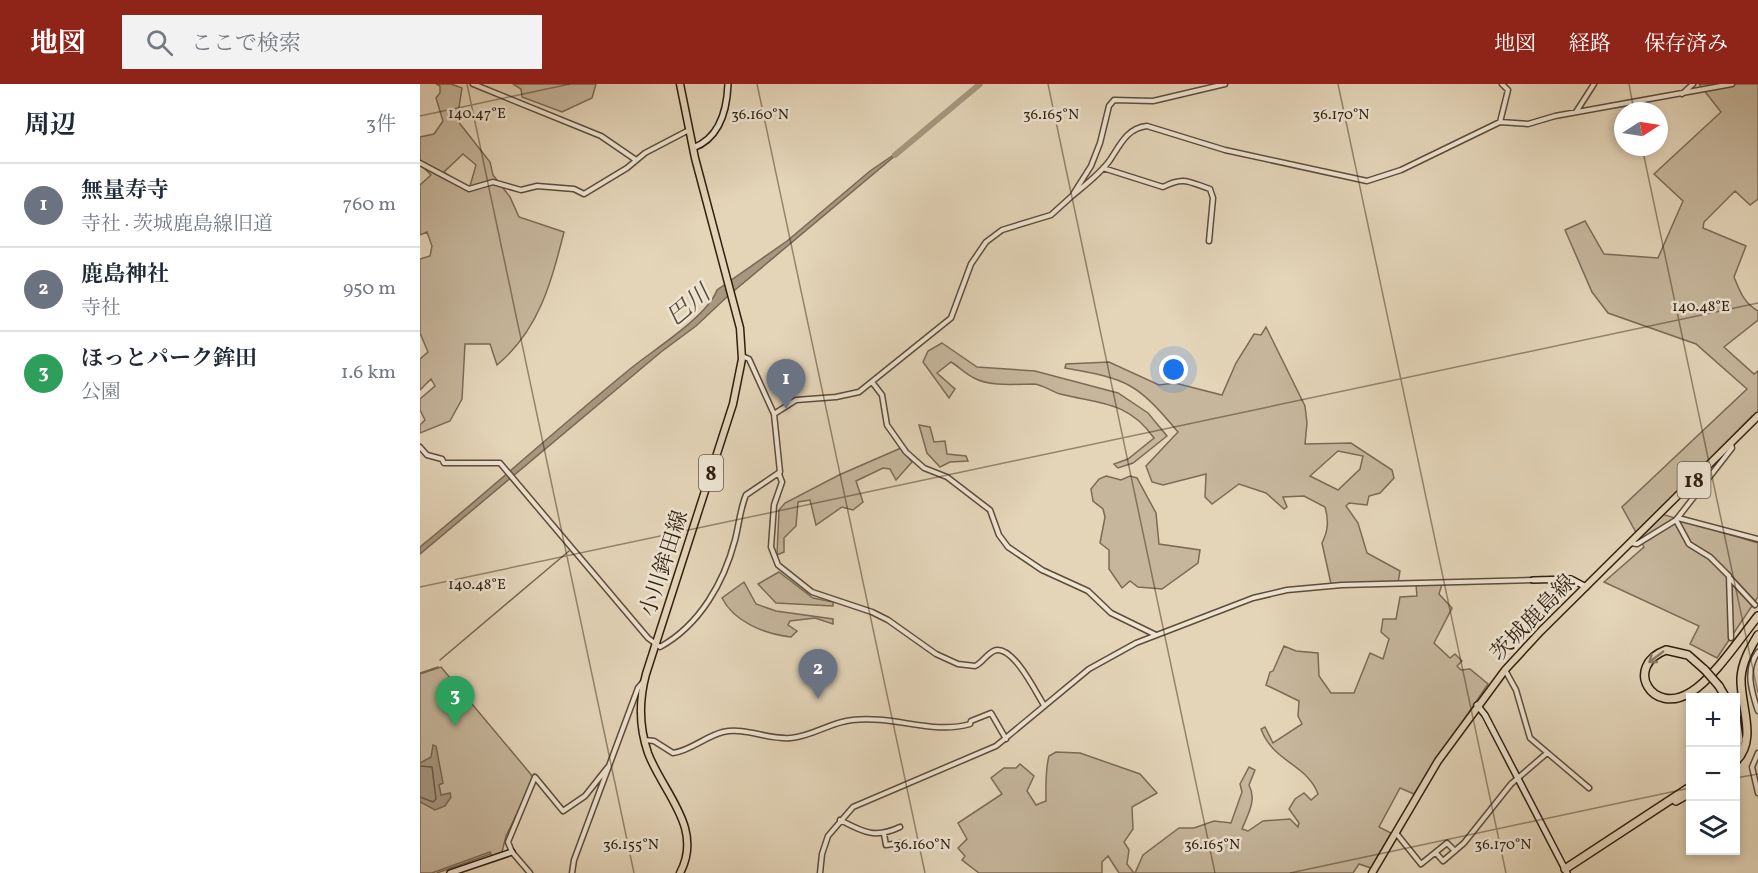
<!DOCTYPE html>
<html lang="ja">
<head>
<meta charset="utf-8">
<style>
  :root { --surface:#fff; --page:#f2f2f3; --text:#1f2937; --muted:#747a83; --line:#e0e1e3; --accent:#8f2418 }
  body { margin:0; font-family:Vollkorn,"Noto Serif JP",serif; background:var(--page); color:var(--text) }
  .controls { position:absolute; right:18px; bottom:18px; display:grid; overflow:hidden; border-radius:0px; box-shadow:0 3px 9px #0003 }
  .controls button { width:54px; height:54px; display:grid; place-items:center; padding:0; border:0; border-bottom:2px solid var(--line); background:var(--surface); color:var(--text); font:30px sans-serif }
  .compass { position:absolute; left:1194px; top:18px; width:54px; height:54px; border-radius:50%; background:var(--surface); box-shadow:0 3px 9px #0003; rotate:78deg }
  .you { position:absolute; left:754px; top:286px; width:21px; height:21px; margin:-15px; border:4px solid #fff; border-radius:50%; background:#1a73e8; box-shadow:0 0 0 9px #1a73e833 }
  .badge { display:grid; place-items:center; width:39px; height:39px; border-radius:50%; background:var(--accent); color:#fff; font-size:20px; font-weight:700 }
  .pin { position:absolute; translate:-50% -50px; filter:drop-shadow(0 2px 3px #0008) }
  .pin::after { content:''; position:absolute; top:32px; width:21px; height:18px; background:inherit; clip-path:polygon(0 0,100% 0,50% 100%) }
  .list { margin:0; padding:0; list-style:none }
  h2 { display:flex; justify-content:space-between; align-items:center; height:78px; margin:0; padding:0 24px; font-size:26px }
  h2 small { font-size:20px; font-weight:400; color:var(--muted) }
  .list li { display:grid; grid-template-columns:39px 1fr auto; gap:18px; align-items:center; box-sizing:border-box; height:84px; padding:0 24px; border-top:2px solid var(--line) }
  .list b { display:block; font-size:22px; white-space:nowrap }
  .list p { margin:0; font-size:20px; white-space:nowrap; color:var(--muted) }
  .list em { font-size:20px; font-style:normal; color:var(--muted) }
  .icon { flex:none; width:33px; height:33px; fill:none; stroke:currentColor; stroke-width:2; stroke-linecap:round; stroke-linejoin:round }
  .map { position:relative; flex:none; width:1338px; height:789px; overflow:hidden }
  header { display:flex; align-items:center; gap:36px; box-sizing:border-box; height:84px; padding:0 30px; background:var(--accent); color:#fff }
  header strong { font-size:28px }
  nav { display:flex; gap:33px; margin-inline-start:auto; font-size:21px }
  .search { width:420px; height:54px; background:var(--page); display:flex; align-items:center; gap:15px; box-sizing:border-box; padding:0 21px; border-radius:0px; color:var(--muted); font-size:22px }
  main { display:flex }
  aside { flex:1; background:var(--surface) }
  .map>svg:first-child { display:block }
  .green { fill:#c6b69c; stroke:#7c6a56; stroke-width:1.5; fill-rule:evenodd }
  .water { fill:#a79780; stroke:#786753; stroke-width:1.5 }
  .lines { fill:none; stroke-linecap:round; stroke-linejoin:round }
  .shore { stroke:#6c5b48; stroke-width:1.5 }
  .stream { stroke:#786753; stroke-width:1.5 }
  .river { stroke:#a79780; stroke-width:6 }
  .street-casing { stroke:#5e4c3a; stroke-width:7 }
  .secondary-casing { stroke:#311f10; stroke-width:8 }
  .primary-casing { stroke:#311f10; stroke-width:9 }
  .highway-casing { stroke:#311f10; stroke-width:10 }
  .street { stroke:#ede4d2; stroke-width:4 }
  .secondary { stroke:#ede4d2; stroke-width:5 }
  .primary { stroke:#e4d5b9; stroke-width:6 }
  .highway { stroke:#e4d5b9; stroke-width:7 }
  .highway-bridge-casing { stroke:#311f10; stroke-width:10; stroke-linecap:butt }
  .highway-bridge { stroke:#e4d5b9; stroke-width:7 }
  .oneway { stroke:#8a7a64 }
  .ticks { fill:none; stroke:#311f10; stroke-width:1.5; stroke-opacity:0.45 }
  .labels { text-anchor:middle; stroke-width:5; stroke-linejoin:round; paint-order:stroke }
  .shield { fill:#ede4d2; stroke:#695a4a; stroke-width:1.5 }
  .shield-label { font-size:21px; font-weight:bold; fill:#311f10 }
  .street-label { font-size:22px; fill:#311f10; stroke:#ede4d2 }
  .water-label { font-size:24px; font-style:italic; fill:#5a4937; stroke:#ede4d2 }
  .ticks-label { font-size:15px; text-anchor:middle; fill:#311f10; stroke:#ede4d2; stroke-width:5; stroke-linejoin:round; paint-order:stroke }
</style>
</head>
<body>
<header>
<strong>地図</strong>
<div class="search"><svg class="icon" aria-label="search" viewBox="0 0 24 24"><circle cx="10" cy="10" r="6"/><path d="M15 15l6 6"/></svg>ここで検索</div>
<nav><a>地図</a><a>経路</a><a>保存済み</a></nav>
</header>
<main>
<aside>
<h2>周辺<small>3件</small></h2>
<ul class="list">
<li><span class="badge" style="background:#6b7280">1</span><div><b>無量寿寺</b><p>寺社 · 茨城鹿島線旧道</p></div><em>760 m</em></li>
<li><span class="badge" style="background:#6b7280">2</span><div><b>鹿島神社</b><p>寺社</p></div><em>950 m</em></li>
<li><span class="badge" style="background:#2e9e5b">3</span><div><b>ほっとパーク鉾田</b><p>公園</p></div><em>1.6 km</em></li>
</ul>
</aside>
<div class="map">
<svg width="1338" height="789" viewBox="0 0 1338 789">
  <rect width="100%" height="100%" fill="#e4d5b9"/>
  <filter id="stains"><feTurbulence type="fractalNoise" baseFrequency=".00333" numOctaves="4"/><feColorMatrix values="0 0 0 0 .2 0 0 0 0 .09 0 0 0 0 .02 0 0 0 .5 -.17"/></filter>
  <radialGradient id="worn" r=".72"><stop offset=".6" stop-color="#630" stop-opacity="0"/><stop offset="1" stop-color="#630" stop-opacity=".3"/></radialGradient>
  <path class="green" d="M16,0H31L42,4L37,36L70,78L73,91L90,113L99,133L144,148C131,199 119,246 77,281L70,260H45L42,315L30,337L0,349V341L5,336L0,326V315L15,302L11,295L0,306V275L8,268L0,249V175L10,172L12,162L7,148L0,151V101L11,91L0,80V53L14,50L23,37L16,14L20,9V2ZM43,70L56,81L50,102H44L24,88Z
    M93,0H176L172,14L142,28L102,13L101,5Z
    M1279,0H1338V115L1330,121L1315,107L1284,138L1283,144L1326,162L1314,193C1320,208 1324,219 1338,227V236L1304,263L1334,290L1338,287V338L1332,332L1238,429L1338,459V513L1297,574L1270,560L1279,542L1184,498L1224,463L1202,423L1327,305L1276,260L1188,229L1172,208L1145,146L1165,137L1184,170L1238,174L1263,117L1234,90L1301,28Z
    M846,243L885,322L887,339L885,360L931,359L972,386L974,394L960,409L949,412L947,421L929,419L926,422L938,439L947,469L980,487L978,499L911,500L902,459C908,447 909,437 905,423L884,412L863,413L867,423L864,425L846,409L819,400L792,420L785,413L786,390L743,401L732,398L726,382L758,348C717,299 708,295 645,284L646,280L689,278L739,301L755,299L802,311L816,279L834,250L841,251ZM918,367L943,372L940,385L918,406L890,392Z
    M522,259L557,283L615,287L698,309L728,329L747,352L713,379L698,384L694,380L708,375L734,354C708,317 680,320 640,310C631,307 623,301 614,300C596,300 570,303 554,294C546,290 539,283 531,278L517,289L535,305L529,314L503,278L508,267Z
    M499,341L510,343L514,358L525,357L527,370L546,372L548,377L530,378L520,383L507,369Z
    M481,364L492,378L476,396L470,385L463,384L436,397L443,418L433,426L422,423L396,441L390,416L378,418L376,442L364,454V468L357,471L359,426L365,419L419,391Z
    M686,392L701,396L710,392L717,394L736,429L739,460L780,466L778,479L742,505L718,503L710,497L702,504L689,485V466L680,459L685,433L683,425L673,417L671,405L679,395Z
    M359,488L393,514L413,518V522L356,519L338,500Z
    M324,498L336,520L356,527L413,535V540L395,534L370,537L368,541L377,547L371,553C345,550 314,538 302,514Z
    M1022,500L1019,510L1032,524L1014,559L1030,574L1035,570L1042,577L1037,582L1041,586L1050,585L1068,600L994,710L980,704L959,743L971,749L951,784L939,780L933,789H715L723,771L759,744H774L794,737L811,739L822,708L820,700L829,683L835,686L829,701C837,716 828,730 822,745L828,747L843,737L870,735L878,743L879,739L869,725L875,715L884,709L891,716L898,710C888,681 853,678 841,645L845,643L853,659L882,640L878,632L879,617L846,601L850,588L853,587L864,562L876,567L898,569L899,592L911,609H934L950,569L963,575L969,555L961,548L963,535H976L980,513L997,512L996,501Z
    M21,583L114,694L86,752L82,768L72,772L70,768L12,789H0V590Z
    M636,668L660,669L720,690L737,709L712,723L713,745L704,758L709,766L707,780L714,789H699L688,772L682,778V789H559L542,776L545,772L538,764L547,755L538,739L582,710L571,694L584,684H596L600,680L614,692L607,707L616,721L626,717C626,701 625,687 629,672Z"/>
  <path class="water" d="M488,61L309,211L276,242L241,268L0,470V463C71,405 139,343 210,285C233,266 287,233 297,206L367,157L450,87Z
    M13,661L16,662L23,699L19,701L21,711L30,709L31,713L25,722L15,726L0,718V679L11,673Z"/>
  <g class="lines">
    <path class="shore" d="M0,682L12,683L16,715L13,718L0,713"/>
    <path class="stream" d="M20,576L149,467
      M0,589L18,583
      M17,789L70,770"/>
    <path class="river" d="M475,71L560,0"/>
    <g class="street-casing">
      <path id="street" d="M53,0L181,52L216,76
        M1262,10L1273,0
        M1156,28L1174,0
        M1080,38L1088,6L1082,0
        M0,79L49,105L73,98L101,106L117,102L154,105L164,110L207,84L225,69L269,46
        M683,84L743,103C764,92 769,98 790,105L793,114L789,157
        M652,112C664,102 681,89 690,76C700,61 707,44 727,42L805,66L947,97L981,86L1080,38L1108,40L1135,32L1312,0
        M452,298L462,311L467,341L486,368L504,384L527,393L570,426L579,451L588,463L622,486L668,507L691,529L736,551
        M354,330L376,316L416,313L439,308L531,234L551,180L566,158L582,146L631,131L652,112L671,82L680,59L689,22L694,16L733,17L805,0
        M0,363L7,371L22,375L24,379H80L228,554L240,563C280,541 304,498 315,456C319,441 320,425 326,411L360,388L354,330L329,275L322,272
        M359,390L362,398L354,421L351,463L358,481L392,508L452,528L468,536L516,570L538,580L555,582C563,579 568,567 577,566C595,565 615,607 624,621
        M1258,434L1338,455
        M1256,436L1269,460L1290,473L1309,492L1311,554
        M1210,459L1217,460L1256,436L1312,364L1311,360
        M1309,493L1335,521
        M1338,568C1325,586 1331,606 1338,627
        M1085,586L1096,606L1110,654L1169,704
        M225,656L234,657L253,669C270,667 286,652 303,648C326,643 348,656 371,654C393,652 411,638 432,636C474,631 512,651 550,640L551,637L571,629L586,655
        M1338,669L1332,683L1338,709
        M420,736C443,748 455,755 480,743
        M976,749L1001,780L1027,759L1035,767
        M464,750L466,761L480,759
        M1016,769L1023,777L1044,759L1091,700L1127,669
        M110,789L92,768L88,758L115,693L143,727L165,712L188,683
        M152,789L154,776L218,604L223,598
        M400,789L402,770L408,752L433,723L576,662L669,585L716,559L833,514L867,506L922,501L1113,496"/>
    </g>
    <g class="secondary-casing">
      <path id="secondary" d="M273,64C300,54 307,26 308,0
        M1113,496L1151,495L1166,503
        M1057,621L1065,631L1147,789
        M30,789L92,768"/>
    </g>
    <g class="primary-casing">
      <path id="primary" d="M260,0L275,74L320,244L322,275L313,320L226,590C219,616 219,643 228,669C243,709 284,744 260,789
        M952,789L1018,677L1085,586L1121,547L1338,332"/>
    </g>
    <g class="highway-casing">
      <path id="highway" d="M1285,586L1268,571L1246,566C1203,582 1232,633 1271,608C1293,595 1321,553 1338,532
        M1299,602L1306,614
        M1316,634L1319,655L1316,669
        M1316,677C1338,655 1320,622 1321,594C1322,578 1330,564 1338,551
        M1256,717L1270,709
        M1145,785L1270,703"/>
    </g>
    <use href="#street" class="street"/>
    <use href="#secondary" class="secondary"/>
    <use href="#primary" class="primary"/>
    <use href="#highway" class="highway"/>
    <g class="highway-bridge-casing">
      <path id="highway-bridge" d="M1285,586L1299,602"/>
    </g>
    <use href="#highway-bridge" class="highway-bridge"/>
  </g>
  <defs><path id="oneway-shaft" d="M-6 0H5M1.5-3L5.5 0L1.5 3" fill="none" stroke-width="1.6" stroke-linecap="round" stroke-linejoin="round" transform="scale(1.5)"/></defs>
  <use class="oneway" href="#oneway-shaft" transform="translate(1236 573) rotate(143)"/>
  <path class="ticks" d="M47,0L214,789M337,0L505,789M628,0L795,789M918,0L1086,789M1209,0L1214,27M0,32L150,0M1222,63L1338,609M0,503L1338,219M1316,694L1338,690M870,789L1270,704"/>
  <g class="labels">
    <g class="shield">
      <rect x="279" y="371" width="24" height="36" rx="4.5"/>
      <rect x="1257.5" y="378" width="33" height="36" rx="4.5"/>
    </g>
    <g class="shield-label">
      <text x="291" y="396">8</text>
      <text x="1274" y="403">18</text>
    </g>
    <g class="street-label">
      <text transform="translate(243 479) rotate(-72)" y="8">小川鉾田線</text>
      <text transform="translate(1112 533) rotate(-46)" y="8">茨城鹿島線</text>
    </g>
    <g class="water-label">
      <text transform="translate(268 221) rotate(-40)" y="8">巴川</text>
    </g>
  </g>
  <g class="ticks-label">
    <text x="57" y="34">140.47°E</text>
    <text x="340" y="35">36.160°N</text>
    <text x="631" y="35">36.165°N</text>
    <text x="921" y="35">36.170°N</text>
    <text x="1281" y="227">140.48°E</text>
    <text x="57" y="505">140.48°E</text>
    <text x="211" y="765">36.155°N</text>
    <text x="502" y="765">36.160°N</text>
    <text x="792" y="765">36.165°N</text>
    <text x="1083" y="765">36.170°N</text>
  </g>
  <rect width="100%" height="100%" filter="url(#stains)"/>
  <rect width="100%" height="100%" fill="url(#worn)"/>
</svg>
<div class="controls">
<button>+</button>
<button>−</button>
<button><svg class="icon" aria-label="layers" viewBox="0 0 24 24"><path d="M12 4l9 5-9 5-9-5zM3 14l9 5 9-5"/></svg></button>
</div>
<svg class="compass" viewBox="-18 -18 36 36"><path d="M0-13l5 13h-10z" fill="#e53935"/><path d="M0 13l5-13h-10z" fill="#747a83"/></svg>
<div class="you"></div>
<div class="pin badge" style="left:366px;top:325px;background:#6b7280">1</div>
<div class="pin badge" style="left:398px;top:615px;background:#6b7280">2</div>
<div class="pin badge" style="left:35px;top:642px;background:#2e9e5b">3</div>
</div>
</main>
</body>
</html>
